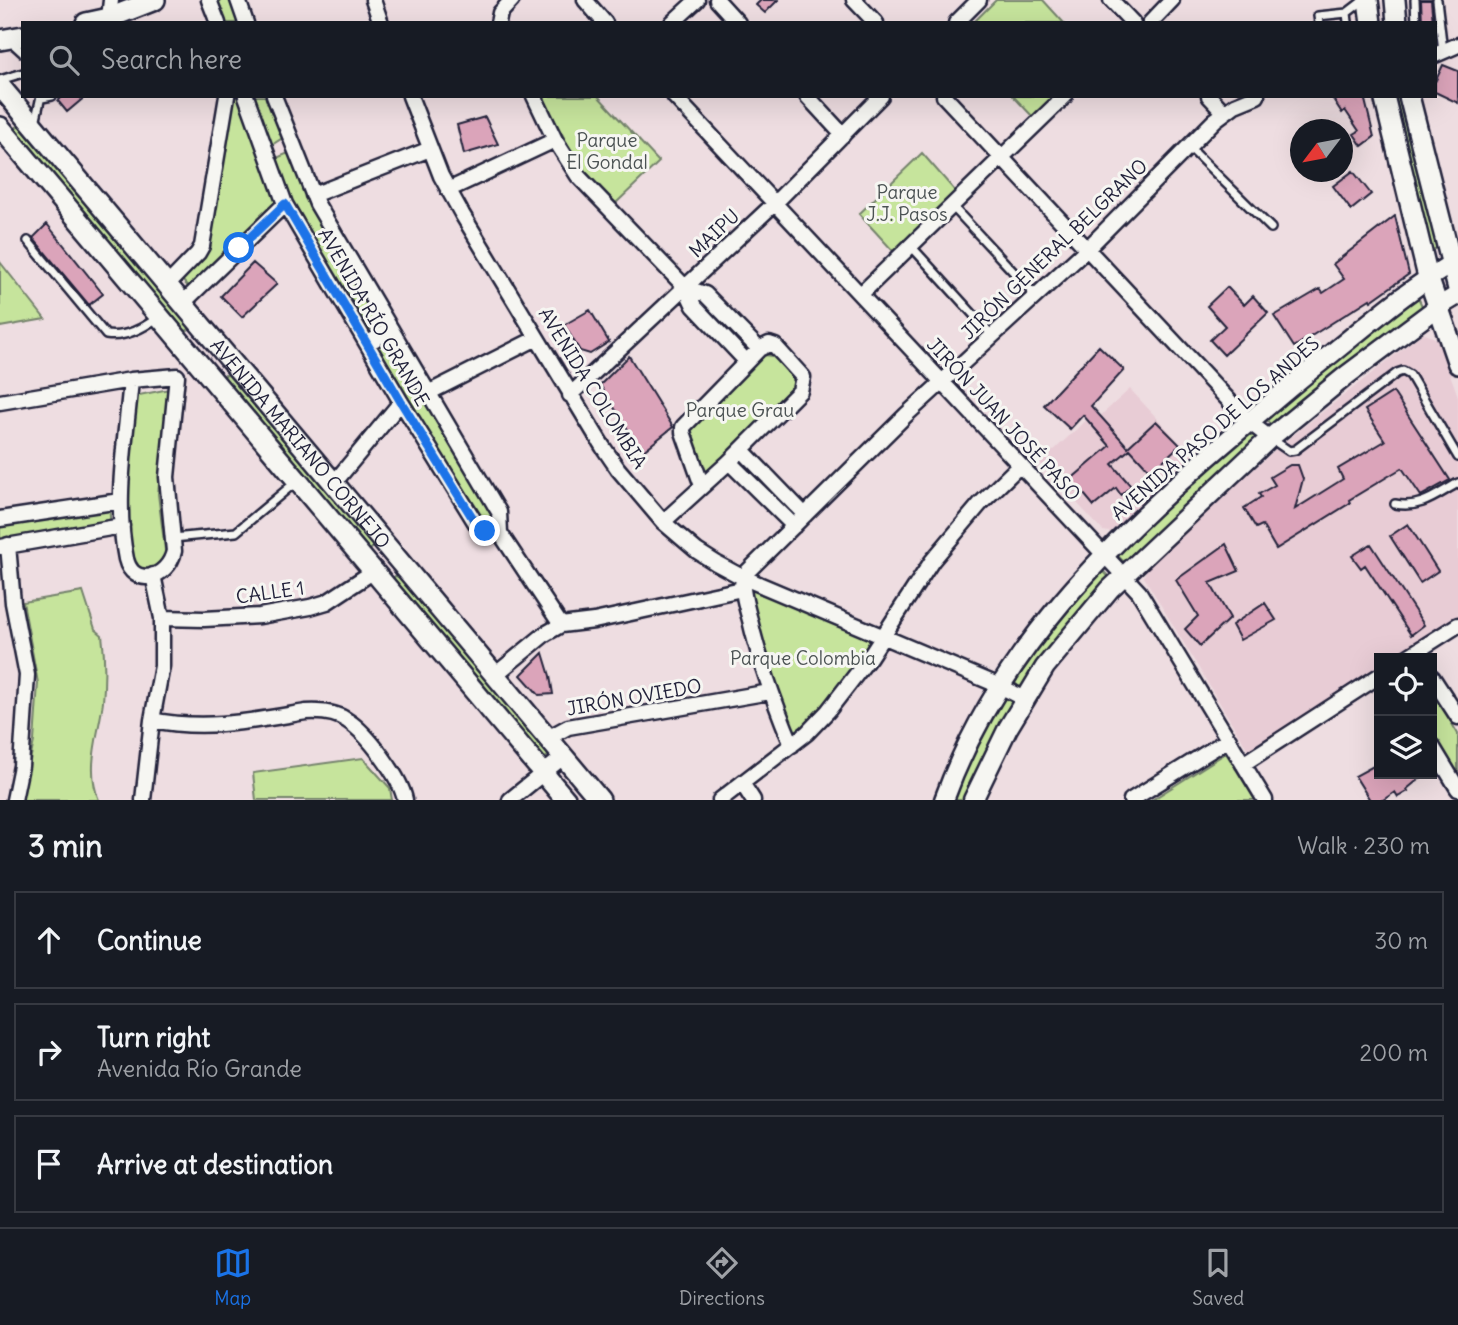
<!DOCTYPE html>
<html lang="en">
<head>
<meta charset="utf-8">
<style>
  :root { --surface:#171b24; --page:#20242c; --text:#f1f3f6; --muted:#9ea1a6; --line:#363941; --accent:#1a73e8 }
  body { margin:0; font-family:Delius,sans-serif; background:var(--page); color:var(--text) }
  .controls { position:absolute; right:21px; bottom:21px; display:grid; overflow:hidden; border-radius:0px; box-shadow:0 7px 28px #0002 }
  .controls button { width:63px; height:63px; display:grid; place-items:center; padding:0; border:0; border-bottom:2px solid var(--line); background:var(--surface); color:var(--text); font:35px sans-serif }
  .compass { position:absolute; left:1290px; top:119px; width:63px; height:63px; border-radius:50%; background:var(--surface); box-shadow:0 7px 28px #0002; rotate:238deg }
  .stop { position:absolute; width:21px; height:21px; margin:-16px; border:5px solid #1a73e8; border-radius:50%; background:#fff }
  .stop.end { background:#1a73e8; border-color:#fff; box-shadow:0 2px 7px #0008 }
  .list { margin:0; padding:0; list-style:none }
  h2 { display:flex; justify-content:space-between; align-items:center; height:91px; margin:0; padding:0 28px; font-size:30px }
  h2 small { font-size:23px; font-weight:400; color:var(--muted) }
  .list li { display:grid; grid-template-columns:46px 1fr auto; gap:21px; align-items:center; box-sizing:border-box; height:98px; margin:0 14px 14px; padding:0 14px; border:2px solid var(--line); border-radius:0px }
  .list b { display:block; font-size:26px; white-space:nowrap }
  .list p { margin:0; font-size:23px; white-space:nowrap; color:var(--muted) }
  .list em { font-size:23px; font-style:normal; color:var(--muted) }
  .icon { flex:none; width:38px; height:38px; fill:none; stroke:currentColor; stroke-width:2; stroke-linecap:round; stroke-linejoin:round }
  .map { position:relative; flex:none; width:1458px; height:800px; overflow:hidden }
  .search { position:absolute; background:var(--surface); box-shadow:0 7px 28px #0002; left:21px; right:21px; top:21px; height:77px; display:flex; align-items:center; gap:18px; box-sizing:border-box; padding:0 24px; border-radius:0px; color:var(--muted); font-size:26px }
  .sheet { height:427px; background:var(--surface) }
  nav { display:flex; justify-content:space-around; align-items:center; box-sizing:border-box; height:98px; border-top:2px solid var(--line); background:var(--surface); font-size:19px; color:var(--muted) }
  nav a { display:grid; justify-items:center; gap:4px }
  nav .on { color:var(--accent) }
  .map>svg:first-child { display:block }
  .built { fill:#e8ccd5 }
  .green { fill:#c6e49c; stroke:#74836c; stroke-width:2 }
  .building { fill:#dba4ba; stroke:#22223b; stroke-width:2 }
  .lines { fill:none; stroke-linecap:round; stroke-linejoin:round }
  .service-casing { stroke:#22223b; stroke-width:12 }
  .minor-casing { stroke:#22223b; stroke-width:19 }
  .tertiary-casing { stroke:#22223b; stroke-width:23 }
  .secondary-casing { stroke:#22223b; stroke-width:24 }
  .service { stroke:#f6f6f2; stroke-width:7 }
  .minor { stroke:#f6f6f2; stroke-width:14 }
  .tertiary { stroke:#f6f6f2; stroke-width:18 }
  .secondary { stroke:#f6f6f2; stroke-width:19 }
  .route { stroke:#1a73e8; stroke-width:9 }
  .labels { text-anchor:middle; stroke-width:6; stroke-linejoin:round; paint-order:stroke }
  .park-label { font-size:19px; fill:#4b5253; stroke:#f6f6f2 }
  .street-label { font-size:19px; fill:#22223b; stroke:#f6f6f2 }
</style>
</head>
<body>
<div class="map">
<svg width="1458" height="800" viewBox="0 0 1458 800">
  <rect width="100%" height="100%" fill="#eedde1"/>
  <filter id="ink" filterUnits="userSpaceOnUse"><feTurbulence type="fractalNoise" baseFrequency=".0143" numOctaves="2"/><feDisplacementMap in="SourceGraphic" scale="14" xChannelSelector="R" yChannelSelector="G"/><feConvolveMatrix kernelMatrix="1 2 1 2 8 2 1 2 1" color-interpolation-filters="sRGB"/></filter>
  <g filter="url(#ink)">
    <path class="built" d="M1423,333L1437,339L1458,396V625L1406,658H1379V676L1259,754L1248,750L1144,577L1147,568L1278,447Z
      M1130,389L1192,456L1110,532L1103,531L1040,463L1093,414L1098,418Z"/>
    <path class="green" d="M214,0H231L240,23H223Z
      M996,0H1043L1064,23H973Z
      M232,96H240L280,201L192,291L182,280L207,253Z
      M251,96H269L284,137L273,144L269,142Z
      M542,96H598L659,162L616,203L578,164Z
      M1013,96H1057L1034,118Z
      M1393,96H1400L1439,248L1429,250Z
      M18,126H22L190,328L178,338L9,133Z
      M291,152L380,323L366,332C333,275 298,220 274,159Z
      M922,153L956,192L894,252L859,214Z
      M0,262L45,319L0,327Z
      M1416,293L1423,308L1271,426L1265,417Z
      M391,335L495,514L494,518L490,521L479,516L376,344Z
      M765,355L772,356C782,366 800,376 792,391L708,473L702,471L687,430L758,359Z
      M228,375L372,543V548L364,555L206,376Z
      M169,389L158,494L166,558C160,570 145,570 134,570L124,528L134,396Z
      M1251,429L1260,440L1128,561H1123L1116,554L1117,550Z
      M109,506L111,527L0,545V524Z
      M1102,570L1108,576V582L1025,688H1020L1014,682L1013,677L1023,660Z
      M395,576L400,577L550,754L536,766L387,583Z
      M751,590L757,591L868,637L871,648L798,735L789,733L745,599Z
      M83,592L95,629L102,635C105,657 105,680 103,702C99,734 85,768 99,800H22L34,741L38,683L23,602Z
      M1432,690L1458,734V779L1432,736Z
      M1005,695L1014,700L1015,706L967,800H949L975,740Z
      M1226,753L1255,800H1152Z
      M363,758L390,788L392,800H256L253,773Z"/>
    <path class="building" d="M761,0H778L765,13L756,5Z
      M1421,0H1431L1433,23H1422Z
      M1443,65L1458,71V103L1435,92V82Z
      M63,96H86L67,112L58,101Z
      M1331,96H1364L1374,137L1362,146L1354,134L1359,131L1345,110L1342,113Z
      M485,117L498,144L464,154L457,125Z
      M1353,171L1371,194L1351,210L1333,186Z
      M1395,216L1409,274L1371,301L1370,299L1294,347L1274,316L1320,289L1323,293L1344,279L1333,264Z
      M47,224L103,294L89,305L33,238Z
      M253,263L277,284L242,317L221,296Z
      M1227,287L1244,305L1253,296L1268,313L1224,355L1210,340L1225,326L1207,306Z
      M590,310L609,342L590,354L580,351L564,325Z
      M1099,346L1124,370L1091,406L1128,447L1156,421L1180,445L1151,472L1130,449L1112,464L1131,486L1121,495L1116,488L1094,506L1079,488L1076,490L1069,481L1110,446L1083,415L1070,429L1044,405Z
      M629,356L673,427L642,452L600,385Z
      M1393,392L1450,480L1421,496L1402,468L1349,500L1350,503L1276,549L1262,525L1256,528L1244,508L1261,497L1259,494L1275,485L1270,477L1290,465H1298L1303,479L1295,509L1343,479L1338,469L1385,441L1365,410Z
      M1408,524L1438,571L1420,583L1390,536Z
      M1226,544L1239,571L1210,583L1230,618L1200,646L1185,629L1198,616L1176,580Z
      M1371,544L1424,625L1411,635L1365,565L1361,568L1352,556Z
      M1265,603L1276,620L1240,640L1232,625Z
      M543,653L550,676L553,694L539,695L521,675Z
      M1379,763V774H1425L1407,789L1408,791L1398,797L1395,792L1383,800H1370L1355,776Z"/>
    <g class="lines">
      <g class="service-casing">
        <path id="service" d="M1415,0L1416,23
          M1437,0L1443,51
          M1348,22L1347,13L1364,0
          M1319,23L1318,16L1347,13
          M11,42L23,53
          M0,80L23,73
          M42,98L52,96
          M35,123L41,96
          M1188,146L1271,228
          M952,206L1035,295
          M28,241L106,335C125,338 142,329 157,318
          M911,246L992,335
          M1270,438L1289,451L1295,450L1397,373L1403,371L1410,375L1458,457
          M1395,504C1421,509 1436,495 1458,483
          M173,538L236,532L297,481"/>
      </g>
      <g class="minor-casing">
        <path id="minor" d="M209,0L218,23
          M238,0L246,23
          M373,0L381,23
          M585,0L605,23
          M717,0L738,23
          M854,0L876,23
          M1111,0L1133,23
          M109,18L111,0
          M498,23L500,13L512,0
          M672,23L697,0
          M956,23L979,0
          M1150,23L1172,0
          M1435,55L1458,45
          M246,96L285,204L401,402L477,525L485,531L500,533
          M274,96L317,204L499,512L500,533L561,625
          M410,96L441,176L462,214L603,447L618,469L663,522L697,551L716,563L742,577L1000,686L1025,699
          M534,96L555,140L578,176L685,287L694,306L746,361
          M674,96L1139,592L1265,800
          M807,96L843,135
          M944,96L1249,422L1270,438
          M1209,96L1224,112
          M448,190L555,140
          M313,195L430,149
          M167,285L198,253L202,246L227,96
          M685,287L705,294L759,349
          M861,294L1065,96
          M183,303L285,204
          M367,344L391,329
          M131,380C126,439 114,501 126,559C133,588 168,579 174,551L167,477L177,376
          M430,392L537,338
          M570,395L775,203L881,96
          M0,402L131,380L177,376
          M742,450L805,515
          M729,462L794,526
          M334,483L401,402
          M0,519L120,501
          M663,522L729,462L800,391L803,377L775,346L769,344L759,349L683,427V432L702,486
          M8,545L13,603L27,675L21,766L14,800
          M1,547L122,526
          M162,618L204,619L260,616L310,607L327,602L374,571
          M1406,658L1458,625
          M495,675L545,634L561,625L594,621L742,589
          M1432,677L1458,717
          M152,720C206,731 252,721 306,712C321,711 336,712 348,721C367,733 401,778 405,800
          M548,738L568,727L770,692
          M792,745C775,704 760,664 750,620C746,606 742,592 742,577L906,415L1087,249L1215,120L1235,105L1257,96
          M1432,746L1458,789
          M1243,764L1379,676
          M742,783L753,800
          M143,800L152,720L162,666V618L153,575
          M510,800L563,757
          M720,800L807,733L828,711L869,658L932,561L980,504L1020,465
          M1131,800L1229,739"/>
      </g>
      <g class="tertiary-casing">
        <path id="tertiary" d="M944,800C997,652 1112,539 1229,439C1263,410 1296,381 1331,354C1372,321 1412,286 1458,260
          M973,800L1008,728L1045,667L1110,589L1270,438L1347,375L1438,307L1458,295"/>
      </g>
      <g class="secondary-casing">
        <g id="secondary">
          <path d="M1368,0L1371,23"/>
          <path d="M1395,0L1397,23"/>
          <path d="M86,23L109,18L155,0"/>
          <path d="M0,40L23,36"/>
          <path id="s1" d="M0,86L600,800"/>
          <path d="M1384,96L1428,277L1458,364"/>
          <path d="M1409,96L1458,289"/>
          <path d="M0,127L566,800"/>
        </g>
      </g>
      <use href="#service" class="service"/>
      <use href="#minor" class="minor"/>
      <use href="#tertiary" class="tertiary"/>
      <use href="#secondary" class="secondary"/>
    </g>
  </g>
  <g class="lines" filter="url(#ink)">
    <path class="route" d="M239,248L285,204L401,402L477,525L485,531"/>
  </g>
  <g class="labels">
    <g class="park-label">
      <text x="607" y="147">Parque<tspan x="607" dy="22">El Gondal</tspan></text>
      <text x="907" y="199">Parque<tspan x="907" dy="22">J.J. Pasos</tspan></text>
      <text x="740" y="417">Parque Grau</text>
      <text x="803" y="665">Parque Colombia</text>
    </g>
    <g class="street-label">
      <text transform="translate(714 233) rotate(-43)" y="7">MAIPU</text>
      <text transform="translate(1054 249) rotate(-44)" y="7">JIRÓN GENERAL BELGRANO</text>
      <text transform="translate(374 317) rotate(60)" y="7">AVENIDA RÍO GRANDE</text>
      <text transform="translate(593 388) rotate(58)" y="7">AVENIDA COLOMBIA</text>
      <text transform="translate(1004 419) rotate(47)" y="7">JIRÓN JUAN JOSÉ PASO</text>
      <text transform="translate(1215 428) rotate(-41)" y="7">AVENIDA PASO DE LOS ANDES</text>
      <text dy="7" stroke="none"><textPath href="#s1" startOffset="467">AVENIDA MARIANO CORNEJO</textPath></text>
      <text transform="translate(270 592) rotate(-8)" y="7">CALLE 1</text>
      <text transform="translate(634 697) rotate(-10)" y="7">JIRÓN OVIEDO</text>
    </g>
  </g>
</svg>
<div class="controls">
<button><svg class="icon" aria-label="locate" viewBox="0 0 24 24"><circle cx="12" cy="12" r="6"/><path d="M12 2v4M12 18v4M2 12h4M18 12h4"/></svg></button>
<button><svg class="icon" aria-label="layers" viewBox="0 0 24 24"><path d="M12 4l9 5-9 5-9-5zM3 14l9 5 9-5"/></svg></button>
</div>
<svg class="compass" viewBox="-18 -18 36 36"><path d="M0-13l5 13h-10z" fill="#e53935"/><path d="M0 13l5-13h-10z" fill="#9ea1a6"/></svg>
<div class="stop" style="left:239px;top:248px"></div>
<div class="stop end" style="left:485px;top:531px"></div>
<div class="search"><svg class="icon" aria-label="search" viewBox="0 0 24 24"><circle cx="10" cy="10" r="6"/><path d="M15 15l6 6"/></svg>Search here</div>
</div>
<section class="sheet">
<h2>3 min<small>Walk · 230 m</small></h2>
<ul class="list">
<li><svg class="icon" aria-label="ahead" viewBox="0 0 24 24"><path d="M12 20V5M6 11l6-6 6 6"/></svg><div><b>Continue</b></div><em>30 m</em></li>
<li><svg class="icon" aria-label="right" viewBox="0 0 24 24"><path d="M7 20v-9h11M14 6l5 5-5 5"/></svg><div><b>Turn right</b><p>Avenida Río Grande</p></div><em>200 m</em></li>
<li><svg class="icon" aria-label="arrive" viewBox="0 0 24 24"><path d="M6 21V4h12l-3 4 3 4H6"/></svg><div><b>Arrive at destination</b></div></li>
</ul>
</section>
<nav>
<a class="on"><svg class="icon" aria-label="map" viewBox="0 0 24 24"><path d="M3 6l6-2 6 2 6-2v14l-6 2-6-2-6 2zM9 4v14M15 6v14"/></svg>Map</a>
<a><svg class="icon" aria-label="directions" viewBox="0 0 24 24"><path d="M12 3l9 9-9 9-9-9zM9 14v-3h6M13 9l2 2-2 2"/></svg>Directions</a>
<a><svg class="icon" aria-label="saved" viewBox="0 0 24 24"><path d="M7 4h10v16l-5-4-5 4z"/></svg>Saved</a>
</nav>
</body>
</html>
